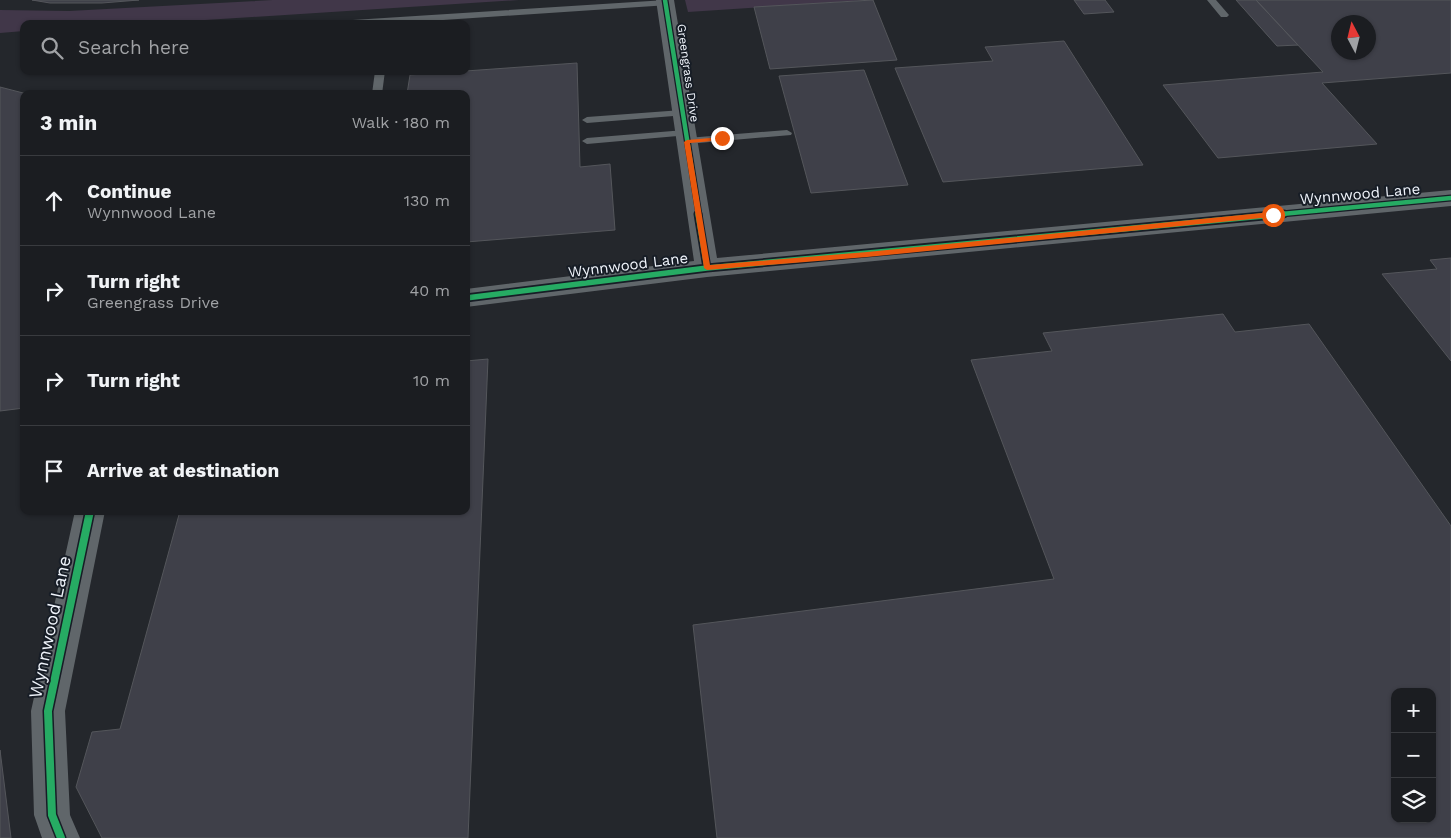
<!DOCTYPE html>
<html lang="en">
<head>
<meta charset="utf-8">
<style>
  :root { --surface:#1b1d21; --page:#24262a; --text:#f1f3f6; --muted:#a0a2a5; --line:#393b3f }
  body { margin:0; font-family:"Work Sans",sans-serif; background:var(--page); color:var(--text) }
  .controls { position:absolute; right:15px; bottom:15px; display:grid; overflow:hidden; border-radius:10px; box-shadow:0 1px 4px #0004 }
  .controls button { width:45px; height:45px; display:grid; place-items:center; padding:0; border:0; border-bottom:1px solid var(--line); background:var(--surface); color:var(--text); font:25px sans-serif }
  .compass { position:absolute; left:1331px; top:15px; width:45px; height:45px; border-radius:50%; background:var(--surface); box-shadow:0 1px 4px #0004; rotate:353deg }
  .stop { position:absolute; width:15px; height:15px; margin:-11px; border:4px solid #ea580c; border-radius:50%; background:#fff }
  .stop.end { background:#ea580c; border-color:#fff; box-shadow:0 1px 5px #0008 }
  .list { margin:0; padding:0; list-style:none }
  h2 { display:flex; justify-content:space-between; align-items:center; height:65px; margin:0; padding:0 20px; font-size:21px }
  h2 small { font-size:16px; font-weight:400; color:var(--muted) }
  .list li { display:grid; grid-template-columns:32px 1fr auto; gap:15px; align-items:center; box-sizing:border-box; height:90px; padding:0 20px; border-top:1px solid var(--line) }
  .list b { display:block; font-size:19px; white-space:nowrap }
  .list p { margin:0; font-size:16px; white-space:nowrap; color:var(--muted) }
  .list em { font-size:16px; font-style:normal; color:var(--muted) }
  .icon { flex:none; width:28px; height:28px; fill:none; stroke:currentColor; stroke-width:2; stroke-linecap:round; stroke-linejoin:round }
  .map { position:relative; flex:none; width:1451px; height:838px; overflow:hidden }
  .search { position:absolute; background:var(--surface); box-shadow:0 1px 4px #0004; left:20px; top:20px; width:450px; height:55px; display:flex; align-items:center; gap:12px; box-sizing:border-box; padding:0 18px; border-radius:10px; color:var(--muted); font-size:19px }
  .panel { position:absolute; background:var(--surface); box-shadow:0 1px 4px #0004; left:20px; top:90px; width:450px; height:425px; border-radius:10px }
  .map>svg:first-child { display:block }
  .green { fill:#413749 }
  .building { fill:#3f4049; stroke:#54565b; fill-rule:evenodd }
  .lines { fill:none; stroke-linecap:round; stroke-linejoin:round }
  .lane { fill:#60666a; fill-rule:evenodd }
  .street { fill:#60666a; fill-rule:evenodd }
  .cycleway-far2-casing { stroke:#171d26; stroke-width:7 }
  .cycleway-far1-casing { stroke:#171d26; stroke-width:9 }
  .cycleway-casing { stroke:#171d26; stroke-width:11 }
  .cycleway-far2 { stroke:#26ab63; stroke-width:4.5 }
  .cycleway-far1 { stroke:#26ab63; stroke-width:5.5 }
  .cycleway { stroke:#26ab63; stroke-width:8 }
  .route { fill:#ea580c }
  .labels { text-anchor:middle; stroke-width:4; stroke-linejoin:round; paint-order:stroke }
  .far-street-label { font-size:12px; fill:#f0f4fb; stroke:#171d26 }
  .street-label { font-size:15px; fill:#f0f4fb; stroke:#171d26 }
  .near-street-label { font-size:18px; fill:#f0f4fb; stroke:#171d26 }
</style>
</head>
<body>
<div class="map">
<svg width="1451" height="838" viewBox="0 0 1451 838">
  <rect width="100%" height="100%" fill="#24272c"/>
  <path class="green" d="M273,0H519L143,24H24V31L0,33V10L69,11Z
    M685,0H867L688,12Z"/>
  <path class="building" d="M32,0H139L102,3H50Z
    M873,0L897,60L770,69L754,7Z
    M1074,0H1105L1114,12L1084,14Z
    M1236,0H1256L1298,45L1277,46Z
    M1256,0H1451V73L1322,83L1377,144L1218,158L1163,85L1323,72ZM1338,22H1368V52H1338Z
    M1064,41L1143,165L943,182L895,68L993,61L985,47Z
    M577,63L580,167L610,164L615,230L466,242V94H407L410,75Z
    M864,70L908,185L811,193L779,76Z
    M0,87L27,94H24V408L0,411Z
    M1451,258V361L1382,274L1437,269L1430,260Z
    M1223,314L1235,332L1309,324L1451,526V838H717L693,625L1054,579L971,360L1052,351L1043,333ZM1395,692H1432V819H1395Z
    M488,359L468,838H102L76,787L92,732L120,729L180,511H466V361Z
    M0,750L11,838H0Z"/>
  <g class="lines">
    <path class="lane" d="M666,0L670,3L669,5L384,24H333L337,21Z
      M1207,0H1216L1229,15L1227,17H1221Z
      M375,71H385L382,94H372Z
      M682,110L686,111V115L587,123L582,120L587,117Z
      M685,130L690,133L689,135L587,144L582,141L587,138Z
      M787,130L792,133L791,135L687,144L682,141L687,138Z"/>
    <path class="street" d="M656,0H674L717,258L1451,190V206L707,277L466,307V289L694,261Z
      M75,511H105L65,711L70,815L80,838H42L34,815L31,711Z"/>
    <g class="cycleway-far2-casing">
      <path id="cycleway-far2" d="M665,0L699,215
        M1271,215L1451,198"/>
    </g>
    <g class="cycleway-far1-casing">
      <path id="cycleway-far1" d="M698,214L707,268
        M466,298L707,268L1284,214"/>
    </g>
    <g class="cycleway-casing">
      <path id="cycleway" d="M61,838L52,815L48,711L90,511"/>
    </g>
    <use href="#cycleway-far2" class="cycleway-far2"/>
    <use href="#cycleway-far1" class="cycleway-far1"/>
    <use href="#cycleway" class="cycleway"/>
  </g>
  <path class="route" d="M722,137H724V140L690,143L710,265L867,252L1273,212L1277,215L1273,217L867,257L707,270L704,268L684,142L687,140Z"/>
  <g class="labels">
    <g class="far-street-label">
      <text transform="translate(688 73) rotate(82)" y="4">Greengrass Drive</text>
    </g>
    <g class="street-label">
      <text transform="translate(1360 194) rotate(-5)" y="5">Wynnwood Lane</text>
      <text transform="translate(628 265) rotate(-7)" y="5">Wynnwood Lane</text>
    </g>
    <g class="near-street-label">
      <text transform="translate(50 627) rotate(-78)" y="6">Wynnwood Lane</text>
    </g>
  </g>
</svg>
<div class="controls">
<button>+</button>
<button>−</button>
<button><svg class="icon" aria-label="layers" viewBox="0 0 24 24"><path d="M12 4l9 5-9 5-9-5zM3 14l9 5 9-5"/></svg></button>
</div>
<svg class="compass" viewBox="-18 -18 36 36"><path d="M0-13l5 13h-10z" fill="#e53935"/><path d="M0 13l5-13h-10z" fill="#a0a2a5"/></svg>
<div class="stop" style="left:1273px;top:215px"></div>
<div class="stop end" style="left:722px;top:138px"></div>
<div class="search"><svg class="icon" aria-label="search" viewBox="0 0 24 24"><circle cx="10" cy="10" r="6"/><path d="M15 15l6 6"/></svg>Search here</div>
<section class="panel">
<h2>3 min<small>Walk · 180 m</small></h2>
<ul class="list">
<li><svg class="icon" aria-label="ahead" viewBox="0 0 24 24"><path d="M12 20V5M6 11l6-6 6 6"/></svg><div><b>Continue</b><p>Wynnwood Lane</p></div><em>130 m</em></li>
<li><svg class="icon" aria-label="right" viewBox="0 0 24 24"><path d="M7 20v-9h11M14 6l5 5-5 5"/></svg><div><b>Turn right</b><p>Greengrass Drive</p></div><em>40 m</em></li>
<li><svg class="icon" aria-label="right" viewBox="0 0 24 24"><path d="M7 20v-9h11M14 6l5 5-5 5"/></svg><div><b>Turn right</b></div><em>10 m</em></li>
<li><svg class="icon" aria-label="arrive" viewBox="0 0 24 24"><path d="M6 21V4h12l-3 4 3 4H6"/></svg><div><b>Arrive at destination</b></div></li>
</ul>
</section>
</div>
</body>
</html>
